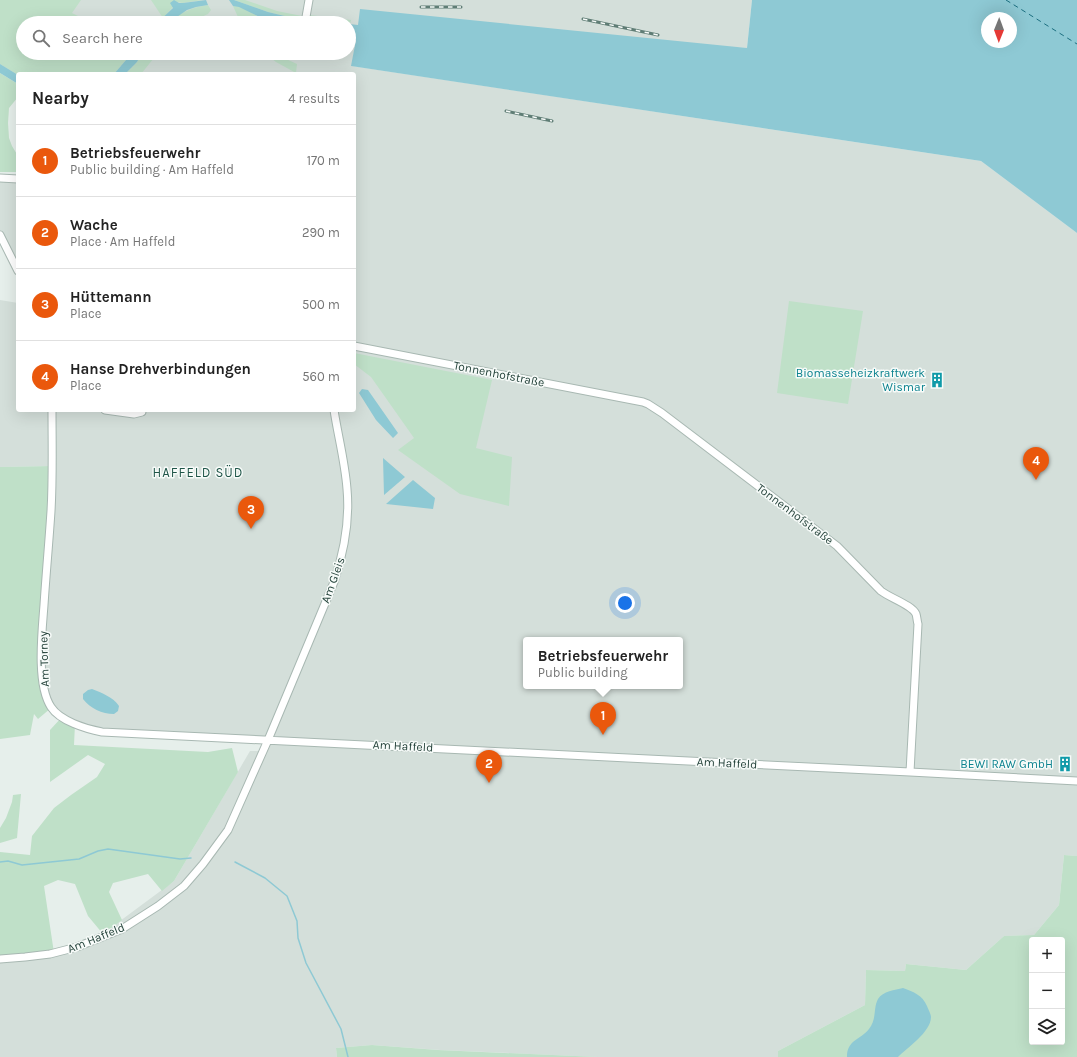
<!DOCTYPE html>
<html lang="en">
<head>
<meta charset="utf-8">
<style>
  :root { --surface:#fff; --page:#f6f6f6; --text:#222; --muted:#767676; --line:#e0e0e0; --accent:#ea580c }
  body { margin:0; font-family:Karla,sans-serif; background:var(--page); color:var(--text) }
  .controls { position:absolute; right:12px; bottom:12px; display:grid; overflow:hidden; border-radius:4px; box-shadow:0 4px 16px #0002 }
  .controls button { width:36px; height:36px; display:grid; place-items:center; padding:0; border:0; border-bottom:1px solid var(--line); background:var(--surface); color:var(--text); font:20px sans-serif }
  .compass { position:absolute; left:981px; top:12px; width:36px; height:36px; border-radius:50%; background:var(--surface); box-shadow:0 4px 16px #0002; rotate:181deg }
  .you { position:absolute; left:625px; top:603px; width:14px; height:14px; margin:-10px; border:3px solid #fff; border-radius:50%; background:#1a73e8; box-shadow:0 0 0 6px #1a73e833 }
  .badge { display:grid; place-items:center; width:26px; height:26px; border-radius:50%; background:var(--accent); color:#fff; font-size:13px; font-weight:700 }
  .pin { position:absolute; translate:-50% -33px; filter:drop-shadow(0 1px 2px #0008) }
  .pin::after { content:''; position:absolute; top:21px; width:14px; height:12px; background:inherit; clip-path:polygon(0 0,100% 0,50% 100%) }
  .popup { position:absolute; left:523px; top:637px; width:160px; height:52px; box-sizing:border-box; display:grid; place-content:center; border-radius:4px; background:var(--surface); filter:drop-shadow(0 1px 3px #0005); font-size:13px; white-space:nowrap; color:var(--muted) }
  .popup b { font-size:15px; color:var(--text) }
  .popup::after { content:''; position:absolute; left:50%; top:100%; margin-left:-8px; border:8px solid transparent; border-top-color:var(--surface) }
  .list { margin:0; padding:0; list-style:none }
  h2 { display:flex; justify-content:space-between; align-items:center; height:52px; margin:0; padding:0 16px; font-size:17px }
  h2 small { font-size:13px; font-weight:400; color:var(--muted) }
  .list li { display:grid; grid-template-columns:26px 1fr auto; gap:12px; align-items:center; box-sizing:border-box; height:72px; padding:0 16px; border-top:1px solid var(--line) }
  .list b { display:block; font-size:15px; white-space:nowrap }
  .list p { margin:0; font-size:13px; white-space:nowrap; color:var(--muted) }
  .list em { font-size:13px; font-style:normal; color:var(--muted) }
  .icon { flex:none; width:22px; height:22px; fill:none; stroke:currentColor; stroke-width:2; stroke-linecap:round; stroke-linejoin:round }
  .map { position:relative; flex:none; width:1077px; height:1057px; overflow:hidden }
  .search { position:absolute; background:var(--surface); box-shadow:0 4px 16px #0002; left:16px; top:16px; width:340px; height:44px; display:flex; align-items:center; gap:10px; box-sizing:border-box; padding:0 14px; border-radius:22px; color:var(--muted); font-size:15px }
  .panel { position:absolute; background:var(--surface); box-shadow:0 4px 16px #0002; left:16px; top:72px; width:340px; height:340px; border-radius:4px }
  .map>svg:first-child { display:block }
  .built { fill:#d4dfda; fill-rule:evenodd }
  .green { fill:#bfe0c8; fill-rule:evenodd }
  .water { fill:#8ec9d4; fill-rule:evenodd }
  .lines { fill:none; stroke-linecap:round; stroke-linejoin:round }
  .stream { stroke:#8ec9d4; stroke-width:1.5 }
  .ferry { stroke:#1c6f80; stroke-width:1; stroke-dasharray:5 4; stroke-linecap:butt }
  .minor-casing { stroke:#a8b8b2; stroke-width:9 }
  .minor { stroke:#fff; stroke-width:7 }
  .rail-casing { stroke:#5f7d75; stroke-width:3 }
  .rail { stroke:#f7fbf9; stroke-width:1.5; stroke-dasharray:4.5; stroke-linecap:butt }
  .labels { text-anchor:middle; stroke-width:3; stroke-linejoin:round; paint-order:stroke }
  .culture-label { font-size:12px; fill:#0d838f; stroke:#f7fbf9; text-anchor:end }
  .street-label { font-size:12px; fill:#24423a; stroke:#f7fbf9 }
  .neighbourhood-label { font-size:13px; letter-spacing:1px; fill:#1f5548; stroke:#f7fbf9 }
</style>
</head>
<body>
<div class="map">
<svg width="1077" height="1057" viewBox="0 0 1077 1057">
  <rect width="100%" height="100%" fill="#e6efeb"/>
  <path class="built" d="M14,0H752L747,48L357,33L352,66L981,161L1077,233V856L1064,855L1059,905L1034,935L1004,936L966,970L906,964L905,971L866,970L865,1005L778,1051V1057H598L440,1050L372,1045L336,1048L337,1057H0V959L25,957L93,941L174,881L250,751H263L268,741L87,729L51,708L41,674L52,466L0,467V300L18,303V410H354V74H18V79L0,69V22ZM23,23H349V53H23ZM526,640H680V686H526Z
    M0,179H18V271L0,235Z"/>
  <path class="green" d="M0,0H81L72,13L92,23H23V53H132L114,74H18V75L0,64Z
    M151,0H203L183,3L176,2L173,6V7L163,18Z
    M234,0H245L277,11L302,16L301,20L268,12Z
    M208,5L211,10L208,14L187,23H168C180,12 193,7 208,5Z
    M233,6C247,6 259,20 273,23H243L238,17Z
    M309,15L351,20L350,24H349V23H335L310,20V18H309Z
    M142,53H158L141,74H125L137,62Z
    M264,53H273L297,64L296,73L276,62Z
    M0,73L18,84V97L9,108L8,123L9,138L12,146L18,156V172H0Z
    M789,301L863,311L848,404L777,393Z
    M354,353L492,380L476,448L512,457L509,506L460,494L398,450L414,438L371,377L354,364Z
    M52,466L41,674L51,708L38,719L34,714L30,735L0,739V467Z
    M62,717L75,724L74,745L208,752L232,748L238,772L174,881L162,891L148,874L113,883L109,892L122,920L103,934L88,916L75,884L58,880L44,886L54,953L0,959V851V852L30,855L32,836L54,808L71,795L97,777L105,764L88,755L50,782V730Z
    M21,794L17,838L0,843V828L6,818L12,802L13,795Z
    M1064,855L1077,856V1057H778V1051L865,1005L866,970L905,971L906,964L966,970L1004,936L1034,935L1059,905ZM1032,940H1062V1042H1032Z
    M372,1045L438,1050L598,1057H337L336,1048Z"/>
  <path class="water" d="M174,0L179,3H183L206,0L208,5L196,7L187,10L168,23H157L173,8L170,3Z
    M229,0H234L268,12L301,20V23L270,22L239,7L233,6Z
    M752,0H1077V233L981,161L351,66L356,40L349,39V24L358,25L360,9L747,48ZM987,18H1011V42H987Z
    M132,53H142L137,62L125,74H114Z
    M0,64L18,75V84L0,73Z
    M362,389L368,390L398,433L393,438L376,420L359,393Z
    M383,458L405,477L384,495Z
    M413,480L435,498L433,509L386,504Z
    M92,689C102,693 113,697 119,706L118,711L114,714C102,714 90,708 83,699V694L88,690Z
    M903,988C914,992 922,995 927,1006C928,1009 931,1014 931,1017C931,1032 907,1048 898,1057H847C847,1040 860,1040 869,1029C877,1019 873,1008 878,999C883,991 895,990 903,988Z"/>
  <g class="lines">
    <path class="stream" d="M0,862L8,861L22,865L79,859L98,851L108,849L180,859L191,858
      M235,862L265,878L287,896L297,921L298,938L306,963L341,1029L348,1057"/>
    <path class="ferry" d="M1006,0L1077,44"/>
    <g class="minor-casing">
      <path id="minor" d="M306,17L309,0
        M0,178L18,179
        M0,235L18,271
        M354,346L643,402L648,404L662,413L837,546L881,591C890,598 912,605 916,614C917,617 917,621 918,624L910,772
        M52,410C52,444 53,477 51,511C49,542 46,574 44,605C42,632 36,684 51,707C60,721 86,729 102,732L910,772L1077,781
        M105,410L134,414L142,412V410
        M0,959L25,957L50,954L77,947L122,929L158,906L184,886L203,864L228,830L268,740L334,582C344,552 350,521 347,489C345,462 338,436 334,410"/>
    </g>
    <use href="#minor" class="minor"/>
    <g class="rail-casing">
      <path id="rail" d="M421,7H461
        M583,19L658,35
        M506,111L552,121"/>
    </g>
    <use href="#rail" class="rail"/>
  </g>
  <defs>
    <g id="building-bare" transform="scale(1.2)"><path d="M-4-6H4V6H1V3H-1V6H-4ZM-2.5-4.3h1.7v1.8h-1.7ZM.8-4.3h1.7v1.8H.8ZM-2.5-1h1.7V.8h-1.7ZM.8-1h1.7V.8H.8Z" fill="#0f9aa8" stroke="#f7fbf9" stroke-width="2.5" paint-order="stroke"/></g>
  </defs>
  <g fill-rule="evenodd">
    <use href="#building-bare" x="937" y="380"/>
    <use href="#building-bare" x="1065" y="764"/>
  </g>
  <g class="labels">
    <g class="culture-label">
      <text x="925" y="377">Biomasseheizkraftwerk<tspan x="925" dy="14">Wismar</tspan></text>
      <text x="1053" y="768">BEWI RAW GmbH</text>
    </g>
    <g class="street-label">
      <text transform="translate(499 374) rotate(11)" y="4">Tonnenhofstraße</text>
      <text transform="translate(795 514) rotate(37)" y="4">Tonnenhofstraße</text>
      <text transform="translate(333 580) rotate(-70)" y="4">Am Gleis</text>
      <text transform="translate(44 659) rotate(-92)" y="4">Am Torney</text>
      <text transform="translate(403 746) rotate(3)" y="4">Am Haffeld</text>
      <text transform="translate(727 763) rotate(3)" y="4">Am Haffeld</text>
      <text transform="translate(96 938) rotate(-22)" y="4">Am Haffeld</text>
    </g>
    <g class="neighbourhood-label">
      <text x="198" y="477">HAFFELD SÜD</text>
    </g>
  </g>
</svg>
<div class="controls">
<button>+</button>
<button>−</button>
<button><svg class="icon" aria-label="layers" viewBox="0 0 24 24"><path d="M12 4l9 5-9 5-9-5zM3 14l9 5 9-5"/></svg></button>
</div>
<svg class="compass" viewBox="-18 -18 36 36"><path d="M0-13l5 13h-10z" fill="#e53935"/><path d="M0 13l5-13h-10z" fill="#767676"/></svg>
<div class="you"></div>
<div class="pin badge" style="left:603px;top:735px">1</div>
<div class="popup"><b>Betriebsfeuerwehr</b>Public building</div>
<div class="pin badge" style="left:489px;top:783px">2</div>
<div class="pin badge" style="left:251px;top:529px">3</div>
<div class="pin badge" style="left:1036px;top:480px">4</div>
<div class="search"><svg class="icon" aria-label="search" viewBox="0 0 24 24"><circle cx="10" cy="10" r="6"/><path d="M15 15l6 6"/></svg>Search here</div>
<section class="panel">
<h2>Nearby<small>4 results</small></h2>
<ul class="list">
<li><span class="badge">1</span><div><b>Betriebsfeuerwehr</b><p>Public building · Am Haffeld</p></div><em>170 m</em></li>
<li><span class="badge">2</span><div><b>Wache</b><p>Place · Am Haffeld</p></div><em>290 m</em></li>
<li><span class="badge">3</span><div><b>Hüttemann</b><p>Place</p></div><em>500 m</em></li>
<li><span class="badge">4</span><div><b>Hanse Drehverbindungen</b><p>Place</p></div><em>560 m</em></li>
</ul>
</section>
</div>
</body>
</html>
